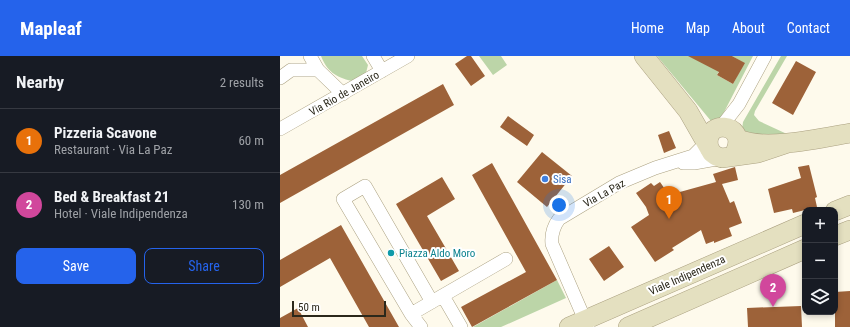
<!DOCTYPE html>
<html lang="en">
<head>
<meta charset="utf-8">
<style>
  :root { --surface:#171b24; --page:#20242c; --text:#f1f3f6; --muted:#9ea1a6; --line:#363941; --accent:#2563eb }
  body { margin:0; font-family:"Roboto Condensed",sans-serif; background:var(--page); color:var(--text) }
  .controls { position:absolute; right:12px; bottom:12px; display:grid; overflow:hidden; border-radius:8px; box-shadow:0 2px 6px #0003 }
  .controls button { width:36px; height:36px; display:grid; place-items:center; padding:0; border:0; border-bottom:1px solid var(--line); background:var(--surface); color:var(--text); font:20px sans-serif }
  .scale { position:absolute; left:12px; bottom:10px; width:94px; box-sizing:border-box; padding-left:4px; border:2px solid #2b281b; border-top:0; font-size:11px; line-height:14px; white-space:nowrap; color:#2b281b; -webkit-text-stroke:3px #fff; paint-order:stroke }
  .you { position:absolute; left:279px; top:149px; width:14px; height:14px; margin:-10px; border:3px solid #fff; border-radius:50%; background:#1a73e8; box-shadow:0 0 0 6px #1a73e833 }
  .badge { display:grid; place-items:center; width:26px; height:26px; border-radius:50%; background:var(--accent); color:#fff; font-size:13px; font-weight:700 }
  .pin { position:absolute; translate:-50% -33px; filter:drop-shadow(0 1px 2px #0008) }
  .pin::after { content:''; position:absolute; top:21px; width:14px; height:12px; background:inherit; clip-path:polygon(0 0,100% 0,50% 100%) }
  .list { margin:0; padding:0; list-style:none }
  h2 { display:flex; justify-content:space-between; align-items:center; height:52px; margin:0; padding:0 16px; font-size:17px }
  h2 small { font-size:13px; font-weight:400; color:var(--muted) }
  .list li { display:grid; grid-template-columns:26px 1fr auto; gap:12px; align-items:center; box-sizing:border-box; height:64px; padding:0 16px; border-top:1px solid var(--line) }
  .list b { display:block; font-size:15px; white-space:nowrap }
  .list p { margin:0; font-size:13px; white-space:nowrap; color:var(--muted) }
  .list em { font-size:13px; font-style:normal; color:var(--muted) }
  .actions { display:flex; gap:8px; padding:12px 16px }
  .actions a { flex:1; padding:9px 0; border:1px solid var(--accent); border-radius:8px; text-align:center; font-size:14px; color:var(--accent) }
  .actions .main { background:var(--accent); color:#fff }
  .icon { flex:none; width:22px; height:22px; fill:none; stroke:currentColor; stroke-width:2; stroke-linecap:round; stroke-linejoin:round }
  .map { position:relative; flex:none; width:570px; height:271px; overflow:hidden }
  header { display:flex; align-items:center; gap:24px; box-sizing:border-box; height:56px; padding:0 20px; background:var(--accent); color:#fff }
  header strong { font-size:19px }
  nav { display:flex; gap:22px; margin-inline-start:auto; font-size:14px }
  main { display:flex }
  aside { flex:1; background:var(--surface) }
  .map>svg:first-child { display:block }
  .green { fill:#bcd5a8 }
  .building { fill:#9d6239 }
  .lines { fill:none; stroke-linecap:round; stroke-linejoin:round }
  .street-casing { stroke:#aba181; stroke-width:14 }
  .secondary-casing { stroke:#aba181; stroke-width:20 }
  .street { stroke:#fff; stroke-width:13 }
  .secondary { stroke:#e4e0c0; stroke-width:19 }
  .shop-dot { fill:#3f7fe0; stroke:#fff; stroke-width:1.5 }
  .culture-dot { fill:#0f9aa8; stroke:#fff; stroke-width:1.5 }
  .labels { text-anchor:middle; stroke-width:4; stroke-linejoin:round; paint-order:stroke }
  .street-label { font-size:11px; fill:#2b281b; stroke:#fff }
  .shop-label { font-size:11px; fill:#366cbe; stroke:#fff; text-anchor:start }
  .culture-label { font-size:11px; fill:#0d838f; stroke:#fff; text-anchor:start }
</style>
</head>
<body>
<header>
<strong>Mapleaf</strong>
<nav><a>Home</a><a>Map</a><a>About</a><a>Contact</a></nav>
</header>
<main>
<aside>
<h2>Nearby<small>2 results</small></h2>
<ul class="list">
<li><span class="badge" style="background:#e8710a">1</span><div><b>Pizzeria Scavone</b><p>Restaurant · Via La Paz</p></div><em>60 m</em></li>
<li><span class="badge" style="background:#d1479c">2</span><div><b>Bed &amp; Breakfast 21</b><p>Hotel · Viale Indipendenza</p></div><em>130 m</em></li>
</ul>
<div class="actions"><a class="main">Save</a><a>Share</a></div>
</aside>
<div class="map">
<svg width="570" height="271" viewBox="0 0 570 271">
  <rect width="100%" height="100%" fill="#fefaec"/>
  <path class="green" d="M41,0H82L88,9L86,17L72,25C55,21 47,15 41,0Z
    M199,0H221L227,9L213,19Z
    M377,0H415L441,11L437,19L453,28L464,7L452,0H473L441,62L436,66L431,65Z
    M501,0H507L475,55L474,59L479,65L507,78L467,81L462,73L463,66Z
    M277,224L286,242L221,271H193Z"/>
  <path class="building" d="M187,0H191L205,20L191,30L175,8Z
    M408,0H452L465,7L453,28L437,19L439,16Z
    M516,5L536,16L513,59L492,47Z
    M163,28L174,49L0,147V119Z
    M228,60L254,79L247,90L220,71Z
    M389,75L396,92L384,97L378,79Z
    M262,96L292,120L267,151L237,126Z
    M212,107L277,224L192,271L181,251L246,216L192,119Z
    M529,109L537,141L535,142L537,151L513,157L512,153L494,157L488,133L521,122L518,111Z
    M455,111L458,124L442,128L450,147L454,145L462,167L449,172L452,180L434,187V185L426,188L421,174L392,192L394,194L375,206L351,171L369,159L366,151L356,137L371,127L374,130L380,126L389,139L436,126L433,118Z
    M162,121L175,143L147,160L179,215L161,225L116,148Z
    M61,169L119,271H89L50,202L0,231V204Z
    M329,190L344,211L324,225L309,203Z
    M570,235V271H555V236Z
    M521,250L522,271H468L467,252Z
    M18,252L28,271H0V262Z"/>
  <g class="lines">
    <g class="street-casing">
      <path id="street" d="M30,0L38,14L63,38
        M93,0L102,15
        M0,22L11,14H38
        M441,71L459,48L485,0
        M0,73L128,0
        M403,107H414L442,102
        M163,240L181,271
        M131,258L226,203
        M141,271L131,258L63,143L85,130L152,246
        M308,271L272,188C271,178 273,171 279,163L339,127L375,112L413,100L421,92L429,81"/>
    </g>
    <g class="secondary-casing">
      <path id="secondary" d="M364,0L408,55L432,97L436,100L442,102L478,97L508,87
        M458,83C485,95 541,82 570,77
        M429,92C422,62 467,66 456,94
        M555,155L570,149
        M555,180L570,174
        M289,271L525,168
        M348,271L525,193"/>
    </g>
    <use href="#street" class="street"/>
    <use href="#secondary" class="secondary"/>
  </g>
  <circle class="shop-dot" cx="265" cy="123" r="4"/>
  <circle class="culture-dot" cx="111" cy="197" r="4"/>
  <g class="labels">
    <g class="street-label">
      <text transform="translate(64 37) rotate(-30)" y="4">Via Rio de Janeiro</text>
      <text transform="translate(324 137) rotate(-29)" y="4">Via La Paz</text>
      <text transform="translate(407 219) rotate(-24)" y="4">Viale Indipendenza</text>
    </g>
    <g class="shop-label">
      <text x="273" y="127">Sisa</text>
    </g>
    <g class="culture-label">
      <text x="119" y="201">Piazza Aldo Moro</text>
    </g>
  </g>
</svg>
<div class="controls">
<button>+</button>
<button>−</button>
<button><svg class="icon" aria-label="layers" viewBox="0 0 24 24"><path d="M12 4l9 5-9 5-9-5zM3 14l9 5 9-5"/></svg></button>
</div>
<div class="scale">50 m</div>
<div class="you"></div>
<div class="pin badge" style="left:389px;top:163px;background:#e8710a">1</div>
<div class="pin badge" style="left:493px;top:251px;background:#d1479c">2</div>
</div>
</main>
</body>
</html>
